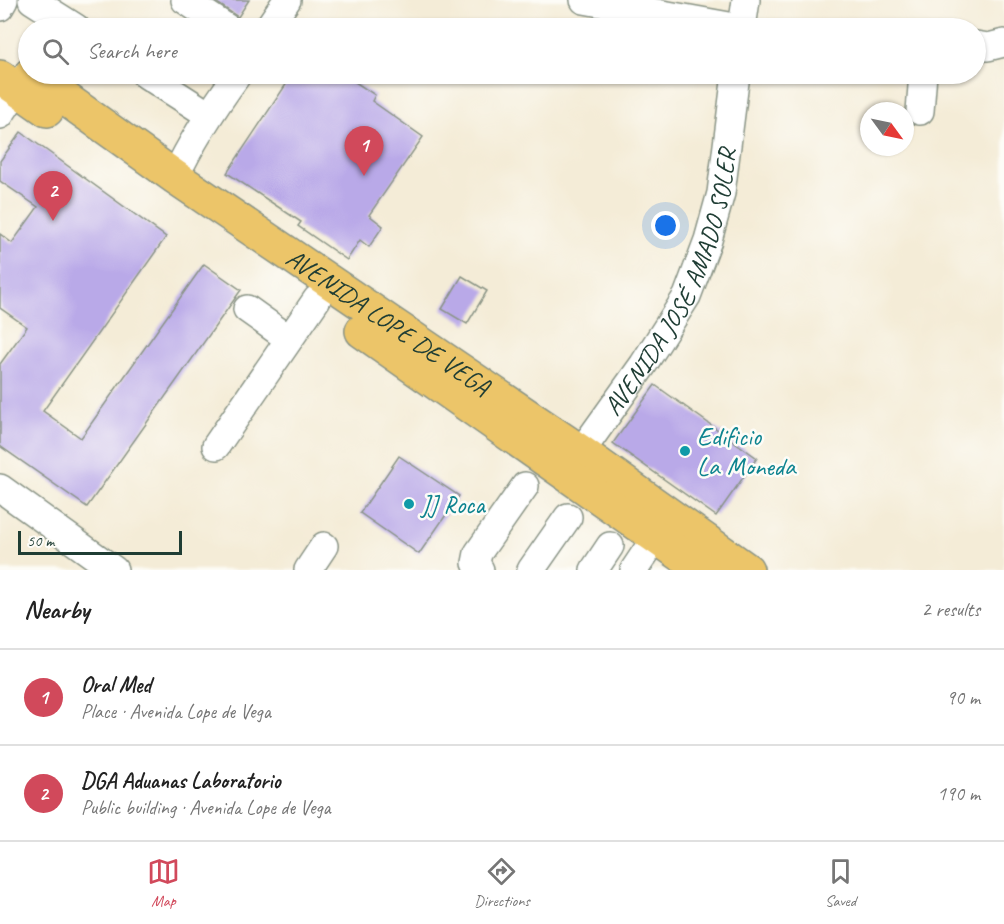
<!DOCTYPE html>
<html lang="en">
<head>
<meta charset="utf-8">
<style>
  :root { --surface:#fff; --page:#f6f6f6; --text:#222; --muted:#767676; --line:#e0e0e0; --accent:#d1495b }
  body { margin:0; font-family:Caveat,sans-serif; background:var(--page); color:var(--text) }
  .compass { position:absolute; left:860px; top:102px; width:54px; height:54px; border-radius:50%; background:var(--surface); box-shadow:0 2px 4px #0004; rotate:123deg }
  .scale { position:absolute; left:18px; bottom:15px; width:164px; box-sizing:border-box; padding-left:6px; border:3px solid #1f3d34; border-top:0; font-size:16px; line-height:21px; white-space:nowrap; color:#1f3d34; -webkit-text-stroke:4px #fdfcf7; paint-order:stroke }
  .you { position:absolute; left:666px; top:226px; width:21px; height:21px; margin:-15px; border:4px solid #fff; border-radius:50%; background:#1a73e8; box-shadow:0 0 0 9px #1a73e833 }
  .badge { display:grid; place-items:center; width:39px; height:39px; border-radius:50%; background:var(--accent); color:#fff; font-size:20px; font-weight:700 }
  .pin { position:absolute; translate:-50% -50px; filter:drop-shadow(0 2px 3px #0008) }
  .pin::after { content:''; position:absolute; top:32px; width:21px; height:18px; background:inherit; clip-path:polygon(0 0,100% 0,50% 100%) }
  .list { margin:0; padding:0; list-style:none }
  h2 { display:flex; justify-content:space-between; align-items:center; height:78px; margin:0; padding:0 24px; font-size:26px }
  h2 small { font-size:20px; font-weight:400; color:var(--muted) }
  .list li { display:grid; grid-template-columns:39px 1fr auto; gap:18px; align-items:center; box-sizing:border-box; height:96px; padding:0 24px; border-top:2px solid var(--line) }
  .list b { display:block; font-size:22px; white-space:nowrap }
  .list p { margin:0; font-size:20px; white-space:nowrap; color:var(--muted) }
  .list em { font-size:20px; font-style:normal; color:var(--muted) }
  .icon { flex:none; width:33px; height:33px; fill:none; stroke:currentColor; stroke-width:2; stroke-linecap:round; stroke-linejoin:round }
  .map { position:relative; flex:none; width:1004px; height:570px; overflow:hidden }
  .search { position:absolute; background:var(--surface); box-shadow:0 2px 4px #0004; left:18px; right:18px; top:18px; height:66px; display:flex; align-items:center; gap:15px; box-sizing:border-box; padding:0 21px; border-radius:33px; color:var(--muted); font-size:22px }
  .sheet { height:270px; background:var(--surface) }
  nav { display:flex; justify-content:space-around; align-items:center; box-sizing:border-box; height:84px; border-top:2px solid var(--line); background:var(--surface); font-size:16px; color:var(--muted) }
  nav a { display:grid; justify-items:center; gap:3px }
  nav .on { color:var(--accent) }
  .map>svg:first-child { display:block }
  .building { fill:#b9a9e8 }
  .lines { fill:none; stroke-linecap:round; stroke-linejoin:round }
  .minor-casing { stroke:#8a9486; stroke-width:30 }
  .major-casing { stroke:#8a9486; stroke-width:36 }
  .minor { stroke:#fff; stroke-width:27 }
  .major { stroke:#ecc569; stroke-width:33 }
  .culture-dot { fill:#0f9aa8; stroke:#fdfcf7; stroke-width:2 }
  .labels { text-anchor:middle; stroke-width:5; stroke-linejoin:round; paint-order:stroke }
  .street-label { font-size:26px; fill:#1f3d34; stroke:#fdfcf7 }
  .culture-label { font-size:26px; fill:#0d838f; stroke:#fdfcf7; text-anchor:start }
</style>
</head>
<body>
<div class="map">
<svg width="1004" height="570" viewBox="0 0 1004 570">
  <rect width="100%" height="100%" fill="#fdfcf7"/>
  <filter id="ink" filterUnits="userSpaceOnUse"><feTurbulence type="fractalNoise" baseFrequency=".0167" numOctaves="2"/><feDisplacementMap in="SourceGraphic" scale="12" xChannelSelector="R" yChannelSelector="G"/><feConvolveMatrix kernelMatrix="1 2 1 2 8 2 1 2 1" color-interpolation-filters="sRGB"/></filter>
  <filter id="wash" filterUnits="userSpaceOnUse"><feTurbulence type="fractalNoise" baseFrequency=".008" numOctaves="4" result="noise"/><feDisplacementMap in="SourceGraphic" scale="24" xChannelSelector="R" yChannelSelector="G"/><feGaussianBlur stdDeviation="1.35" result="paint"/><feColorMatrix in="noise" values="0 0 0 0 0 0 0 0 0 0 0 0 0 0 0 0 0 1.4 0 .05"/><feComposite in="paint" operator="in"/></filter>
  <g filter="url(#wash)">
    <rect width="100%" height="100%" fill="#f4ecd7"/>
    <g id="blocks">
      <path class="building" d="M213,0H249L238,17Z
        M293,74H343L375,95L372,101L423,137L369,215L383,226L369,247L360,240L347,260L298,226L301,222L227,173Z
        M21,132L166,237L43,411L81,438L204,264L241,290L87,507L0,446V364L27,327L0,308V234L12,243L38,207L0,181V161Z
        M462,276L487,291L467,324L442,309Z
        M655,385L757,458L716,516L613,443Z
        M399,456L459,496L419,554L360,513Z"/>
    </g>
  </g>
  <g filter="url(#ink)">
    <use href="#blocks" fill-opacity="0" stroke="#8a9486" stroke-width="1.5"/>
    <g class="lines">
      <g class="minor-casing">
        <g id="minor">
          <path d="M32,0L76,28"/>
          <path d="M185,0L227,28"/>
          <path d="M584,0L740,28"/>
          <path d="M0,7L4,0"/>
          <path d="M268,28L287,0"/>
          <path d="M742,28L746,0"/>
          <path d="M976,45L988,47L1004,43"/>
          <path d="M145,74L209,115"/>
          <path d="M920,111L923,74"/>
          <path d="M0,115L28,73"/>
          <path d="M175,177C192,140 214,107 238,74"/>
          <path d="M247,309L289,339"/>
          <path d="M216,446L317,299"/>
          <path id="s1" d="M570,467L643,365L687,296L708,240L721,193L736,74"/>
          <path d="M0,488L114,570"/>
          <path d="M308,570L324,546"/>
          <path d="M480,570L476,563L478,553L525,486"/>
          <path d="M531,570L568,517"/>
          <path d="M594,570L610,546"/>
          <path d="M634,570L656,537"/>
        </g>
      </g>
      <g class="major-casing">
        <g id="major">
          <path id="s2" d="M31,74L175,177L581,452L747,570"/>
          <path d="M0,77L47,110"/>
          <path d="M362,331L703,570"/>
        </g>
      </g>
      <use href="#minor" class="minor"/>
      <use href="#major" class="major"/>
    </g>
  </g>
  <g class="culture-dot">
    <circle cx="685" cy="451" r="6"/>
    <circle cx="409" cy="504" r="6"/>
  </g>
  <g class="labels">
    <g class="street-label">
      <text dy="9" stroke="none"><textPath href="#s1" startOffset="214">AVENIDA JOSÉ AMADO SOLER</textPath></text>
      <text dy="9" stroke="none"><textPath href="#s2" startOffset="435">AVENIDA LOPE DE VEGA</textPath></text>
    </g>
    <g class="culture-label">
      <text x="697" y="445">Edificio<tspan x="697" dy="30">La Moneda</tspan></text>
      <text x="421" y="513">JJ Roca</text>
    </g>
  </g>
</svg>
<svg class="compass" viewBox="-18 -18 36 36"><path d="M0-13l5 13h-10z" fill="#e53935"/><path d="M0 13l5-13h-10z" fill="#767676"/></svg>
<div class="scale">50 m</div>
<div class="you"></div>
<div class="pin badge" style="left:364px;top:176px">1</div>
<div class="pin badge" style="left:53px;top:221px">2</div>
<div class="search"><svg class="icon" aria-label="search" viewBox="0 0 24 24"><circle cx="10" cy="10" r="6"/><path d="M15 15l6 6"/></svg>Search here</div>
</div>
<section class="sheet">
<h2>Nearby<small>2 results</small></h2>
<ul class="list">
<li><span class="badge">1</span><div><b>Oral Med</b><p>Place · Avenida Lope de Vega</p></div><em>90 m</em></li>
<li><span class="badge">2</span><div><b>DGA Aduanas Laboratorio</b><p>Public building · Avenida Lope de Vega</p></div><em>190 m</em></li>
</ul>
</section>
<nav>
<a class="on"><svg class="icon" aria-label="map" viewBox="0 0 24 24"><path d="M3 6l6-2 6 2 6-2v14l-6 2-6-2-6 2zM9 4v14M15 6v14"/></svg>Map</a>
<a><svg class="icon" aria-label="directions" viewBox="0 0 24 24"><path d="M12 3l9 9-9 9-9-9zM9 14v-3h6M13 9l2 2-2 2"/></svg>Directions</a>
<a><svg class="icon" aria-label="saved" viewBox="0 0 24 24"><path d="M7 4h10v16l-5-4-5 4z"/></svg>Saved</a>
</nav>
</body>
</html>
